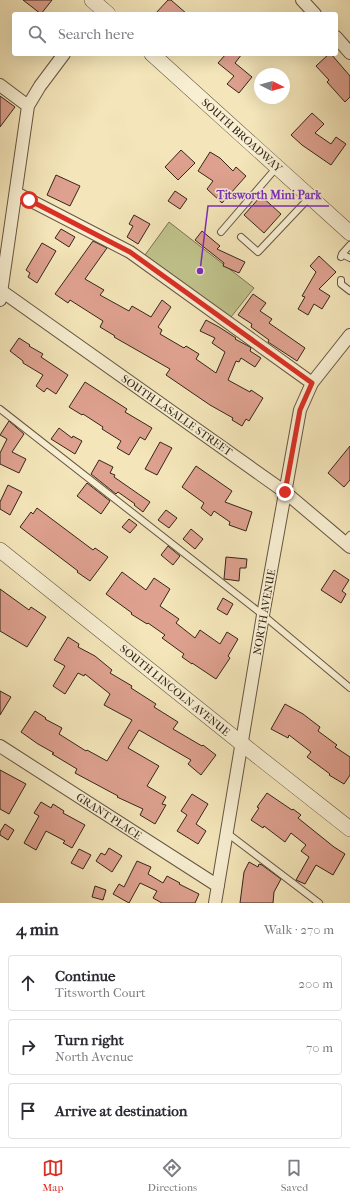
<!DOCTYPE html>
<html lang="en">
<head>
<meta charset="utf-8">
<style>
  :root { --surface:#fff; --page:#f7f7f7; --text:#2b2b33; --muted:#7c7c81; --line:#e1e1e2; --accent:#d93025 }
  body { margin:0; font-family:"IM FELL French Canon",serif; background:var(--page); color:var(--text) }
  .compass { position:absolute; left:254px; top:68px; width:36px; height:36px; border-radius:50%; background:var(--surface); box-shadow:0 4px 16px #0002; rotate:95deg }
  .stop { position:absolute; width:12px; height:12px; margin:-9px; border:3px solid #d93025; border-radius:50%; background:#fff }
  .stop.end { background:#d93025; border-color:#fff; box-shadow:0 1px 4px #0008 }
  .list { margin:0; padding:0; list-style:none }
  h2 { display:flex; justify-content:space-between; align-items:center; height:52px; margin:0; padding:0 16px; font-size:17px }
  h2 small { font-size:13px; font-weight:400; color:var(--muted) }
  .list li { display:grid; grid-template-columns:26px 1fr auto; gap:12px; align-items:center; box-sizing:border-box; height:56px; margin:0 8px 8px; padding:0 8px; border:1px solid var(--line); border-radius:4px }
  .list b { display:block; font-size:15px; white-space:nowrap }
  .list p { margin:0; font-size:13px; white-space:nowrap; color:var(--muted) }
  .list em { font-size:13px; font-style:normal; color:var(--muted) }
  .icon { flex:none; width:22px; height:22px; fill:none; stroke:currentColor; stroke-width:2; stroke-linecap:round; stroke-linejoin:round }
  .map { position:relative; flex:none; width:350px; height:903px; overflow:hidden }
  .search { position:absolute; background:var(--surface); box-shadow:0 4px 16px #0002; left:12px; right:12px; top:12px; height:44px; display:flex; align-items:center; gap:10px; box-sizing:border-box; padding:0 14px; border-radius:4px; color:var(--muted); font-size:15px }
  .sheet { height:244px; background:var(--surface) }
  nav { display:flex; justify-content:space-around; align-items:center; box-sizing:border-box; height:56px; border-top:1px solid var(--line); background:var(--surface); font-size:11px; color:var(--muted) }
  nav a { display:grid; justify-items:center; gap:2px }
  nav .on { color:var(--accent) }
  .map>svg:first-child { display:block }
  .green { fill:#c0c38c; stroke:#7a7453 }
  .building { fill:#dea18f; stroke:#35261a }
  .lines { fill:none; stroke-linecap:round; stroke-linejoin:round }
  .service-casing { stroke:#655642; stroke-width:8 }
  .minor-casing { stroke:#655642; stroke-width:14 }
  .tertiary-casing { stroke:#655642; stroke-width:16 }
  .service { stroke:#f8efd2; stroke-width:6 }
  .minor { stroke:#f8efd2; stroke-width:12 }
  .tertiary { stroke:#f8efd2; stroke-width:15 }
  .route { stroke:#d93025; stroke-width:5 }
  .labels { text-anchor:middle; stroke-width:3; stroke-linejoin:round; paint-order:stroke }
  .street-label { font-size:11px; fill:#35261a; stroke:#f8efd2 }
  .leader { fill:none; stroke:#7b2cbf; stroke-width:1.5 }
  .callout-dot { fill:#7b2cbf; stroke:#f8efd2; stroke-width:1.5 }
  .callout-label { font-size:12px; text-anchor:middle; font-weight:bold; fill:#7b2cbf; stroke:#f8efd2; stroke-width:3; stroke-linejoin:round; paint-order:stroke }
</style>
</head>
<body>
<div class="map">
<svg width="350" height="903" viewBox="0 0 350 903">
  <rect width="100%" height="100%" fill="#f4e6ba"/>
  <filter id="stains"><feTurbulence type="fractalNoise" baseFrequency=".005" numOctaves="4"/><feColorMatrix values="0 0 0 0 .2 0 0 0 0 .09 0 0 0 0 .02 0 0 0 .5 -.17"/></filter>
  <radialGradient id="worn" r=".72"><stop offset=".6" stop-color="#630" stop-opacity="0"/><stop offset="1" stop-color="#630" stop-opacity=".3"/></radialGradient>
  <path class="green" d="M169,222L254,288L231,317L145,255Z"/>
  <path class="building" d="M23,0H52L41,14Z
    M168,0H171L187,14H155Z
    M226,54H242L235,63L252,77L239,93L227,84L234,76L218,63Z
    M329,54H331L350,76V97L345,102L327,82L329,80L316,66Z
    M0,96L15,107L0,127Z
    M312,113L324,124L315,133L331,144L336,137L346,144L331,165L302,145L291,135Z
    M181,150L195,163L178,180L165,167Z
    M210,152L220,158L233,171L236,167L246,176L222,203L207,189L213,181L198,171Z
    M56,175L80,186L70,206L47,195Z
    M175,191L187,199L180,209L168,201Z
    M261,196L281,214L264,233L244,215Z
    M134,215L150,224L138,244L127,237L133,226L129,224Z
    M61,229L75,237L69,247L55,238Z
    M202,231L220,246L217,249L245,262L239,273L223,266L224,263L195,240Z
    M93,241L107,248L85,279L104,290L100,295L129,311L132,306L151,317L162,300L171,307L158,327L162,330L160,334L184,348L186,346L199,354L196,359L216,373L225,352L212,343L215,338L200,331L206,320L219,327L236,338L235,339L250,347L251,348L250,351L261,358L255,367L241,358L239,362L236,361L228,380L250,392L251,390L263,398L249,421L246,419L242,426L232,420L233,418L210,405L166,375L170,369L114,337L115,336L100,327L103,321L70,300L68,303L55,294Z
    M42,243L56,251L37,283L28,277L30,273L26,270Z
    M319,256L336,272L319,289L330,296L322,309L314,304L308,315L298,309L305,297L302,296L316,272L310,266Z
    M253,294L266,303L260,311L272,319L269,323L305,348L297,361L268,342L269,340L251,327L252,324L238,315Z
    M19,338L30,345L29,346L43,354L41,357L68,375L56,394L47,388L44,392L36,386L43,375L23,363V361L10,351Z
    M85,382L127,409L125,412L152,428L145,440L140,437L129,455L117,448L121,441L102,429L103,427L83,414L82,415L69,407Z
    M9,421L24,434L12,452L26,459L19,473L0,464V453L7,439L0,435Z
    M59,428L72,438L73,436L82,441L75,454L51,439Z
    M160,442L172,448L157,475L145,469Z
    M350,446V480L344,487L328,473Z
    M99,460L113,467L110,473L115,475L114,477L150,502L143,512L134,505L135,504L118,492L116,494L91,474Z
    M196,466L232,491L225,502L252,512L246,531L229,525L230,522L214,511L211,516L201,508L204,503L182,487Z
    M87,483L110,501L101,514L77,496Z
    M8,485L22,492L10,515L0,509V502Z
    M37,508L93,550L95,548L108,557L90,581L77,572L78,571L20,527L31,512L33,514Z
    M166,510L177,518L169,528L158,520Z
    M129,519L137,525L130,533L122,527Z
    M191,529L203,539L195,549L183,539Z
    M168,546L180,556L173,565L161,555Z
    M226,557L247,559L246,568H240L239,581L224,579Z
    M334,570L349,580L342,591L346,594L341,603L321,590Z
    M122,572L146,590L154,578L170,589L160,606L179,619L176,623L195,638L200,630L220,644L227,632L238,639L228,656L230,658L216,679L192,663V664L182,657L184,654L162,638L165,635L148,623L147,624L131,614L132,613L106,594Z
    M0,589L29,610L31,607L46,617L27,647L0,631Z
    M223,598L233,604L227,615L217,609Z
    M68,637L79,644L78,647L95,656L112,670L110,673L132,686L131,688L156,704L154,707L178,722L173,729L202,746L203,745L216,755L201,775L188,764L191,760L139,730L128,748L159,766L147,786L166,797L162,804L166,805L155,824L140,815L143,809L117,797L118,796L75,773L77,769L52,754L54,753L38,744L21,732L35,711L46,718L45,719L62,728L59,734L86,751L87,750L107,761L132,720L104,705L110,694L85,674L84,676L78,673L65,694L53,686L65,666L54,660Z
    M0,691L11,697L0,715Z
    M285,704L303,714L320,727L318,731L337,745L335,747L350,757V775L344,784L329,775L330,774L307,757L311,752L289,735L288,738L271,729Z
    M0,770L26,784L9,814L0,809Z
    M267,793L292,810L293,809L301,815L298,818L334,847L345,854L333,875L316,865L305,884L296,880L309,857L301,851L306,845L291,833L285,842L264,826L263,828L251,820L259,808L257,807Z
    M192,794L208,804L196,824L206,831L198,844L177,831L187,815L181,811Z
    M41,802L51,808L53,804L64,811L63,813L85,825L72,848L63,843L65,841L46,831L36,850L24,843L39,816L34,813Z
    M5,824L14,830L8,840L0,835V832Z
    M109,848L122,856L112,872L96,861L101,853L105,855Z
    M79,849L91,855L83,869L71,863Z
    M137,861L151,867L148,874L163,883L167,876L180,883L179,884L199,894L195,903H162L153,898L157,891L140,883L129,903L113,894L119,884L124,887Z
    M249,862L258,867L259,864L262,865L281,879L274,892L273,903H240L244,872Z
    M95,886L106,890L103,900L92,897Z"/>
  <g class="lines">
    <g class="service-casing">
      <path id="service" d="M221,232L277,167
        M241,237L258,252L310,197
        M342,254L350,258
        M341,257L342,254L350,245
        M341,280V284L350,291
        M0,409L263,615L350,688
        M344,542L350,535
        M227,833L319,903"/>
    </g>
    <g class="minor-casing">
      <path id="minor" d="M302,0L315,14
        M336,37L350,53
        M0,85L28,106
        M16,193L130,252L312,383
        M0,290L285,492L350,547
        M0,300L28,106L40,86L64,54
        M0,746L218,886
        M215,903L263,615L300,410L312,383L350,335"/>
    </g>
    <g class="tertiary-casing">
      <path id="tertiary" d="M92,0L108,14
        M152,54L350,233
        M0,550L256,755L350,829"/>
    </g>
    <use href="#service" class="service"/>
    <use href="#minor" class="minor"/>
    <use href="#tertiary" class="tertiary"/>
  </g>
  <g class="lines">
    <path class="route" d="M29,200L130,252L312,383L300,410L285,492"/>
  </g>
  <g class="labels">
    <g class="street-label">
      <text transform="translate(242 135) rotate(42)" y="4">SOUTH BROADWAY</text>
      <text transform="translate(177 415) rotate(35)" y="4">SOUTH LASALLE STREET</text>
      <text transform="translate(264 612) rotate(-80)" y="4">NORTH AVENUE</text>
      <text transform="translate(175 690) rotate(39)" y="4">SOUTH LINCOLN AVENUE</text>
      <text transform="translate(109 816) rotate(33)" y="4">GRANT PLACE</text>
    </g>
  </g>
  <path class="leader" d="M200 271L208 206H329"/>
  <circle class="callout-dot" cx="200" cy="271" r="4"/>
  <g class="callout-label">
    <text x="269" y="199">Titsworth Mini Park</text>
  </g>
  <rect width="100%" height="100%" filter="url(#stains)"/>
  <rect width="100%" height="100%" fill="url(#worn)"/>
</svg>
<svg class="compass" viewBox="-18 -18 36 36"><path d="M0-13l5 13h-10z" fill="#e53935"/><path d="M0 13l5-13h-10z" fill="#7c7c81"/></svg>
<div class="stop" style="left:29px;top:200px"></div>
<div class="stop end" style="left:285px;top:492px"></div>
<div class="search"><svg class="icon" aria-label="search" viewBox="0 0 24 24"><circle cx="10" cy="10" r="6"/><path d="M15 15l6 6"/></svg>Search here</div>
</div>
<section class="sheet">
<h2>4 min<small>Walk · 270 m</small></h2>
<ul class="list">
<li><svg class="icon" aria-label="ahead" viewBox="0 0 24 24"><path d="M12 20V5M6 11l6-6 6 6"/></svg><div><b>Continue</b><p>Titsworth Court</p></div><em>200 m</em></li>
<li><svg class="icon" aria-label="right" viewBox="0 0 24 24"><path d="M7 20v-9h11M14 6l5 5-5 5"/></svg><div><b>Turn right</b><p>North Avenue</p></div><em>70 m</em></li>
<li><svg class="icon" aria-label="arrive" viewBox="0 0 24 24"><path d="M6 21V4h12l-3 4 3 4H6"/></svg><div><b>Arrive at destination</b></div></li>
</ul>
</section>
<nav>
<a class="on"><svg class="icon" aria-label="map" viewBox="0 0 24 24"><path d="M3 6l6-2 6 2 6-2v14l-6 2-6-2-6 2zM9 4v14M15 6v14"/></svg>Map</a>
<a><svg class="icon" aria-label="directions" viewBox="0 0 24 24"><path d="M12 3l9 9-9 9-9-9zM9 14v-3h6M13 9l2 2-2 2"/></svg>Directions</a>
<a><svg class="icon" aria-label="saved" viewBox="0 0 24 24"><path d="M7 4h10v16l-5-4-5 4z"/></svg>Saved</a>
</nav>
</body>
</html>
